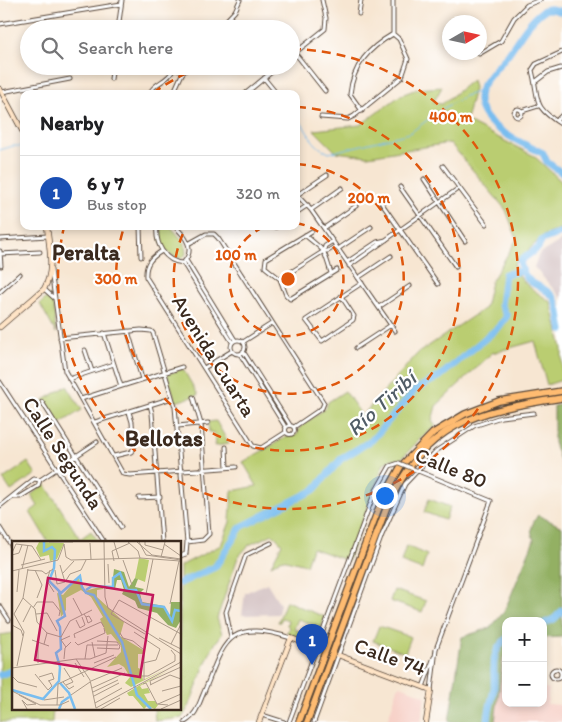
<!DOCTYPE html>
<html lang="en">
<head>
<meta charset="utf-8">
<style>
  :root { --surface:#fff; --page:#f6f6f6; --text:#202124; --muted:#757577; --line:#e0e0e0; --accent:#b5179e }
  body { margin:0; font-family:Itim,sans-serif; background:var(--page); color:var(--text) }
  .controls { position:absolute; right:15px; bottom:15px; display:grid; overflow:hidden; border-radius:10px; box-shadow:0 2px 8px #0003 }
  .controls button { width:45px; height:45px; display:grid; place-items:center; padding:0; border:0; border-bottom:1px solid var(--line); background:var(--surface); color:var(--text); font:25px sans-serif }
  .compass { position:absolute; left:442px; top:15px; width:45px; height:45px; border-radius:50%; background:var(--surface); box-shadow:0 2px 8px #0003; rotate:81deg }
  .you { position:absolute; left:384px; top:495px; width:18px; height:18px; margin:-12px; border:4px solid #fff; border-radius:50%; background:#1a73e8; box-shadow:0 0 0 8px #1a73e833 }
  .badge { display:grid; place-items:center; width:32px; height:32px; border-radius:50%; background:var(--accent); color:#fff; font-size:16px; font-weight:700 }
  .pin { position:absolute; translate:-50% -41px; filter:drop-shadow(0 1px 2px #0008) }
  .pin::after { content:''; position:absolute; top:26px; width:18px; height:15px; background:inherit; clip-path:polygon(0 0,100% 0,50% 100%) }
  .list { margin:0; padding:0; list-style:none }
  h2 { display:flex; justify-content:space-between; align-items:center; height:65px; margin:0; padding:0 20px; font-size:21px }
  h2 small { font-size:16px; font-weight:400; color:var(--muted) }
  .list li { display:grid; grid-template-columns:32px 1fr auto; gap:15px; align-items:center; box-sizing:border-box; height:75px; padding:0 20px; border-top:1px solid var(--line) }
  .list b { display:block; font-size:19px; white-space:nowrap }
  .list p { margin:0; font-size:16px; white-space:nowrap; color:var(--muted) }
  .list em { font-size:16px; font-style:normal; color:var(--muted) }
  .icon { flex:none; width:28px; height:28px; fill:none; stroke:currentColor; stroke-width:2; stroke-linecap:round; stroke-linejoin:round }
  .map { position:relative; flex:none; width:562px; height:722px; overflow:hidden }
  .search { position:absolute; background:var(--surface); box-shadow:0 2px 8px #0003; left:20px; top:20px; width:280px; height:55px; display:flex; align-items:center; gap:12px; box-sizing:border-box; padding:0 18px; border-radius:28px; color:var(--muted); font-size:19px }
  .panel { position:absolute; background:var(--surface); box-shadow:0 2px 8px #0003; left:20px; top:90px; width:280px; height:140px; border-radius:10px }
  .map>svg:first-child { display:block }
  .built { fill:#f7d1c8 }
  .industrial { fill:#d2bfc0 }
  .green { fill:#bacd71; stroke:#7a7c48; fill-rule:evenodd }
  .forest { fill:#93b063; stroke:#676d40 }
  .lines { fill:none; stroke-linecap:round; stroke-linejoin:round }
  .stream { stroke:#79bdef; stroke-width:1 }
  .river { stroke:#79bdef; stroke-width:7 }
  .street-casing { stroke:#574639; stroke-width:5 }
  .secondary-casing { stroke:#574639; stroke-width:6 }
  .highway-casing { stroke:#574639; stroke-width:8 }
  .street { stroke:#fff; stroke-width:3 }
  .secondary { stroke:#ffe4c6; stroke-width:4.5 }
  .highway { stroke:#febb71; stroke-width:5.5 }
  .street-bridge-casing { stroke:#574639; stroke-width:5; stroke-linecap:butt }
  .street-bridge { stroke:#fff; stroke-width:3 }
  .ring { fill:none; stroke:#df570d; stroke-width:2.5; stroke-dasharray:9 6 }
  .labels { text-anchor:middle; stroke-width:4.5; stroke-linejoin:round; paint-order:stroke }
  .street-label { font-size:21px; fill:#3b2a1e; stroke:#fff }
  .neighbourhood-label { font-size:22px; font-weight:bold; fill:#3b2a1e; stroke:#fff }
  .water-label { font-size:22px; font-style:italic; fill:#515d67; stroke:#fff }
  .inset-river { fill:none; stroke:#79bdef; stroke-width:2.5 }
  .inset-road { fill:none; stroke:#ac9b8a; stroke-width:1 }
  .view { fill:#c2185b; fill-opacity:0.15; stroke:#c2185b; stroke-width:2.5 }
  .inset-edge { fill:none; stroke:#3b2a1e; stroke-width:2.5 }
  .centre { fill:#df570d; stroke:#fff; stroke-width:2.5 }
  .ring-label { font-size:15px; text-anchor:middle; font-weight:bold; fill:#df570d; stroke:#fff; stroke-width:4.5; stroke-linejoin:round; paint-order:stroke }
</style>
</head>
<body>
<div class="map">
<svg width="562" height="722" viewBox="0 0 562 722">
  <rect width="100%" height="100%" fill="#fff"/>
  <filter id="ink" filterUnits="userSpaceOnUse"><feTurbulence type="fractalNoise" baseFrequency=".02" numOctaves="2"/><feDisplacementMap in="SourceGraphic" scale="10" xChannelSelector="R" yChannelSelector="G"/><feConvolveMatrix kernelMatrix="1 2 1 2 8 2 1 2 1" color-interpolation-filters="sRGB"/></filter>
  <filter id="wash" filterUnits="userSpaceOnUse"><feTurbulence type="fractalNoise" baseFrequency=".0096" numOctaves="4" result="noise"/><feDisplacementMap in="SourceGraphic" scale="20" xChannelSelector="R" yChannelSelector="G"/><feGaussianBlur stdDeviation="1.12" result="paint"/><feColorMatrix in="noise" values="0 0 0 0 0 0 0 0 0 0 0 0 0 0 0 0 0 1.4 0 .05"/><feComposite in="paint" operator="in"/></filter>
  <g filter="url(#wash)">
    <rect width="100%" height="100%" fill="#f7e6d2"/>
    <path class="built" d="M506,655V703H543V688L549,689L547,704L562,705V722H495L503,656Z
      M399,685L425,696L421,722H387Z"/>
    <path class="industrial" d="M562,240V299L534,267L539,254Z
      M267,583L280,604L278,614L242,615L245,593Z"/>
    <path class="green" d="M472,80L474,88L466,121L534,156L562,182V228L543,236L514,264C520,284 535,291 551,302L562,349V380L547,385L535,341L492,353L436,406L432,421L436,426L422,437L401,459H392L384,463L348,561L312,548L306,565L282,559L271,565L282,544L273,534L249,545L238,557L217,618L222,634C202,658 199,692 182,718L155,721L154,708H180V566L221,545L230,522L232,491L257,486L243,462L286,437L297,435L300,427L326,408L328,402L345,391L362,416L418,353L485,308L491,282L517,239L506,210L450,143L368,156L336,152L314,130L360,125L401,95L417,89L442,87L433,103L442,104Z
      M164,227L172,228L185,243L186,254L183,258C169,258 158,246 160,232Z
      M50,295L53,299L56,333L40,304Z
      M183,369L198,395L176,402L167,374Z
      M67,386L82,410L59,424L44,400Z
      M216,421L229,444L215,446L214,433L209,432L208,422Z
      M28,462L36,474L11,491L3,479Z
      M45,484L80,539L91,531L99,542H48L30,512L38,506L31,495Z
      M429,499L450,507L445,520L424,512Z
      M406,546L427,555L422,570L401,562Z
      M394,590L426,601L422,612L390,601Z
      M286,601L325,617L316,642L287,633L289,627L287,625L288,620L282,618L280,622H278ZM298,619L319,627L316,637L294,629Z
      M379,626L411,637L405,653L373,641Z
      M14,633V708H53L52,722H0V635Z"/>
    <path class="forest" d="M562,404V466L554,443V406Z
      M538,515L562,527V637L543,638V621H506V655L503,657L495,722H449L462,637L490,628L504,612L534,540C529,529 532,524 538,515Z"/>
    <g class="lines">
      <path class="stream" d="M296,115C308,130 310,145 329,153L410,133L442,109L465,96L480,91
        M0,150L13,146H24"/>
      <path class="river" d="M562,12C556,10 550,7 544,10C528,21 518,40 508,54C499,66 485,77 480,91C471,123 521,143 543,153L547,162L562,173
        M562,232L542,240L538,248L520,261C525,289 542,282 554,298C560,307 559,320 562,330
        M180,583L215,567L241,527L314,490L341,459L372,440L416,389L439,377L499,327L507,316L501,305L505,274L522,271
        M543,624L554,619L562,611
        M0,675L14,670
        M488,722C488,709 493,699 494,687C495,668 489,654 506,639"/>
    </g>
  </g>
  <g filter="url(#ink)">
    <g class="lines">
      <g class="street-casing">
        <path id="street" d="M393,0V34
          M359,14L361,0
          M0,24L121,4
          M118,29L122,0
          M218,29L235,11L240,0
          M562,52L536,64L532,70C540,102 531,105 562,125
          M295,53L325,91
          M479,54L501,41L514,18L527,5L540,0
          M291,56L325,29L326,18L322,0
          M264,78L277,94
          M111,79L113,66
          M535,82L548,72L561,68
          M2,92L70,79
          M149,94C155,81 168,82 173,70L186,69
          M173,94L182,74L189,66
          M245,94L279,66
          M514 113a4 4 0 1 1 8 0a4 4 0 1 1-8 0Z
          M362,111L350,94C353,65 369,48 393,34
          M522,111L538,106
          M321,117L348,119L354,116L402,77L408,59L399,39L393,34
          M556,121L562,115
          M443,166L486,224
          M424,179L465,241
          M400,187L456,267
          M296,194L311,210L395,331
          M297,195L327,175
          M380,201L438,284
          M311,210L342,188
          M296,213L308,205
          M140,226L141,257
          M157,226C155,243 164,262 183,263C196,250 186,236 174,226
          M276,227L277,226
          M324,228L356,206
          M312,231L266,259L265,267L280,279L286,295L290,299L337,270
          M305,235C327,254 322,245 331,273
          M0,239L48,236
          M188,244L206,234H214L218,238L324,403L322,408L294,427
          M338,249L371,227
          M324,250L325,246L333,241
          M0,251L1,266
          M162,251C152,257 145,263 146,277L253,446L261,448L286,432
          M0,254L40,252
          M186,260L235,340
          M347,262L377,242L386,240
          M183,263L232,342
          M349,266L459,188
          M51,270L65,371L123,474L130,475L236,467
          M358,278L391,256
          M280,279L324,251H328L336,246
          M44,289L54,298
          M0,292L20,274
          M341,296L354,316L353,320L322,341L306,320L362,283
          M379,307L410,286
          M128,331L142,379
          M104,333L121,386
          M60,338L141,330L151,331L153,333L175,407L187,542
          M231 347a7 7 0 1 1 14 0a7 7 0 1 1-14 0Z
          M243,342L271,324
          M356,348L391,325
          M85,350L92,371
          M243,351L290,425
          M240,354L286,428
          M204,368L232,351
          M69,379L114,364
          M0,382L103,540
          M81,399L182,367
          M42,402L121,527
          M150,405L152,413L162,542
          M95,422L172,398
          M285.5 430a4.5 4.5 0 1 1 9 0a4.5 4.5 0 1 1-9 0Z
          M178,426L208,423
          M226,447L227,468
          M114,456L131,452L134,448L132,422L129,412
          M411,468L491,501L436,649L431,690
          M14,497H20L38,486L40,480
          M139,498L160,497
          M0,506L34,479L40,480L97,442
          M0,528L14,550
          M180,556L186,554L187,542L203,540L209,534L201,424L193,397
          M0,606L9,620
          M231,637L226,612L246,555L271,543
          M551 674a5 5 0 1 1 10 0a5 5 0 1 1-10 0Z
          M423,687L434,657
          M262,715L284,722
          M185,722C195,716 198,707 202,697C224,645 224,617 291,638
          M289,722L374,494L390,466L399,463
          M314,722L382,535L405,484L436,451L474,426L501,417L534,413"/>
      </g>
      <g class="secondary-casing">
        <path id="secondary" d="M0,89L24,134
          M0,327L44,289C55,270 49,247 47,226
          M338,655L431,690L426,722
          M259,722L291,638L317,648"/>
      </g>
      <g class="highway-casing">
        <path id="highway" d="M299,722L381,502L401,466L433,433L465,414L499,401L562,391
          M307,722L386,509C425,422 475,411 562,398"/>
      </g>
      <use href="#street" class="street"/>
      <use href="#secondary" class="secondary"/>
      <use href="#highway" class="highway"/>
      <g class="street-bridge-casing">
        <path id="street-bridge" d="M399,463L411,468"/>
      </g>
      <use href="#street-bridge" class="street-bridge"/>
    </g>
  </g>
  <g class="ring">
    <path d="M296 223A57 57 0 1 1 266 226"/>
    <path d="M297 164A115 115 0 1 1 186 227"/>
    <path d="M297 107A172 172 0 1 1 124 227"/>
    <path d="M153 93A230 230 0 0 1 200 67M292 49A230 230 0 1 1 64 227"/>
  </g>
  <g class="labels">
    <g class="street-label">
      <text transform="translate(214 356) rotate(58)" y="7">Avenida Cuarta</text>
      <text transform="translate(63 453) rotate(57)" y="7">Calle Segunda</text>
      <text transform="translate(451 468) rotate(22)" y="7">Calle 80</text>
      <text transform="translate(390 657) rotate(20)" y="7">Calle 74</text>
    </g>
    <g class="neighbourhood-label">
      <text x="86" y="260">Peralta</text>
      <text x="164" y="446">Bellotas</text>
    </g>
    <g class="water-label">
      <text transform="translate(381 403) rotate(-42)" y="8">Río Tiribí</text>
    </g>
  </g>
  <g transform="translate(12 541)">
    <rect width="169" height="169" fill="#f7e6d2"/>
    <path d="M27,1L52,2L45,18L38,20L37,14L28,16L24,7ZM127,17L137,19L133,41L123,37ZM66,36L73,50L91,45V48L85,49V56L112,81L108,95L131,109V113H126V127L129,128L131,139L154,128L119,146L113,142L118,136L112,126L107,123L95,126L109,111V105L99,93L95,94L88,78L91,76L79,56L69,49L54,57V69L49,76L45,52L51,54ZM157,129L128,145L130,148L136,147L138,152L132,153L136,160H143L146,164L143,168L135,165L132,168L121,155H117L115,152L128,144Z" fill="#bacd71"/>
    <path d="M102,28L112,31L117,46L123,37L126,38L123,46L132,48L128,52L130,61L152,65L158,75L159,61H169V79L164,87L156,84L145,72L126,67L123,60L110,53L112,49L109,39H105L103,48H94V45H100Z" fill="#93b063"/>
    <path class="inset-river" d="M32,1V10L40,6L43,9L42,27L37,40L49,52L68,35L70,46L74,52L82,54L110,101L125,154L139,168M74,49L80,45L101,46V37L108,32L115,49H124L130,63L152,66L160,80L163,69L169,70M48,142L57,152L63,168M0,149L31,158L47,140L48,126L44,112L49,108L48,86L45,80L53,75L47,51M47,168L50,161L57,156"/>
    <path class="inset-road" d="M37,1H61M92,1L93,56L96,67L169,113M102,1L107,18M116,1L126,10L128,17M125,1L140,14L169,18M127,1L134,14L169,19M133,1V4L151,9M78,2L79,18M52,3L54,16L59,19L128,17L168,20M152,3L169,15M0,12L4,3L20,5L29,19M0,14L7,12L10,4M149,16L153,1M111,19L120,44M102,20L100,10L118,2M96,23L97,42M9,24L33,18M48,24L53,41M10,28L16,4M15,29L30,30L34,33L41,28M23,29L30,44L25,57M38,29L35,40L42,51M43,29L45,43L53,41M0,30L46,19L52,3M50,33L62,20M53,41L58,33L69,29L74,19M5,51L7,29M134,53L141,18M11,57L23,68L25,81L35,92L32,103M61,57L70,74M158,63L167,20M21,67L25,61H41L48,70L47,75M24,73L35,72L45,90M72,73L74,76L76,82L80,80L77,75L74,76M64,79L68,87L73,84L70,76M11,81L19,65M0,84L9,89L11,95M122,91L148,108L144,119L131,122M35,92L49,96L58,80L80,69M108,92L111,97L121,100M133,93L99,73L107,59L169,93M63,97L62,93L89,81L92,86M147,97L169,108M20,99L37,105M85,100L105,101L108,105L107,108L85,107M121,100L132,109V139M26,101V122M63,101L66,104L93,92L92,87M80,101L83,116M159,103L169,83M54,106L49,99L58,95M52,118L53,107L59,101M64,118H78L94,112L96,95M73,118L75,104H106M63,122L72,136M82,122L102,114M5,125L12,91L2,73L11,57L16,28M0,127L64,118L78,139L84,167L169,121M52,127L61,141L54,144M23,133L36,149L40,145L37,140M0,135L6,141L25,146M130,135H136L163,120V114L159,109M27,136L40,132L42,138L36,140M79,140L110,127M51,141L57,148L62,145M131,143L134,142L145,163L156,164M138,144L158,134L169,138M139,144L138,140L169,126M80,147L113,132M0,150L28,164M150,150L169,145M81,151L106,139M7,154L24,163L15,164L10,159L15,168M59,154L78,141M82,155L107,142M32,159L52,156M83,162L110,147M146,163L169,153M28,164H48L57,160M45,164L46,143L104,116M89,168L108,157M149,168L169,159"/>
    <path class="view" d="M36,37L141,54L128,136L23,119Z"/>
    <rect width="169" height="169" class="inset-edge"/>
  </g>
  <circle cx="288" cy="279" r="8" class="centre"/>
  <g class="ring-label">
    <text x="451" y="122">400 m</text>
    <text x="369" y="203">200 m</text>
    <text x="236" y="260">100 m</text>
    <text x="116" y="284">300 m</text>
  </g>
</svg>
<div class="controls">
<button>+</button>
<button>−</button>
</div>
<svg class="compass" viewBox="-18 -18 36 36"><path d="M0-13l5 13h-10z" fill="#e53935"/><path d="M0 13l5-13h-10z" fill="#757577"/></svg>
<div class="you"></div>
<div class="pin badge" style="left:312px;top:665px;background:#1a4fb4">1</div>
<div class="search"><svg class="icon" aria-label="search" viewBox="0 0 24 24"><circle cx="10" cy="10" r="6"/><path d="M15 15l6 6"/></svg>Search here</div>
<section class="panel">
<h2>Nearby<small></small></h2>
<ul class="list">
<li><span class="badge" style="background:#1a4fb4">1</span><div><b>6 y 7</b><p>Bus stop</p></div><em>320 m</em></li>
</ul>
</section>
</div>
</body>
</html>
